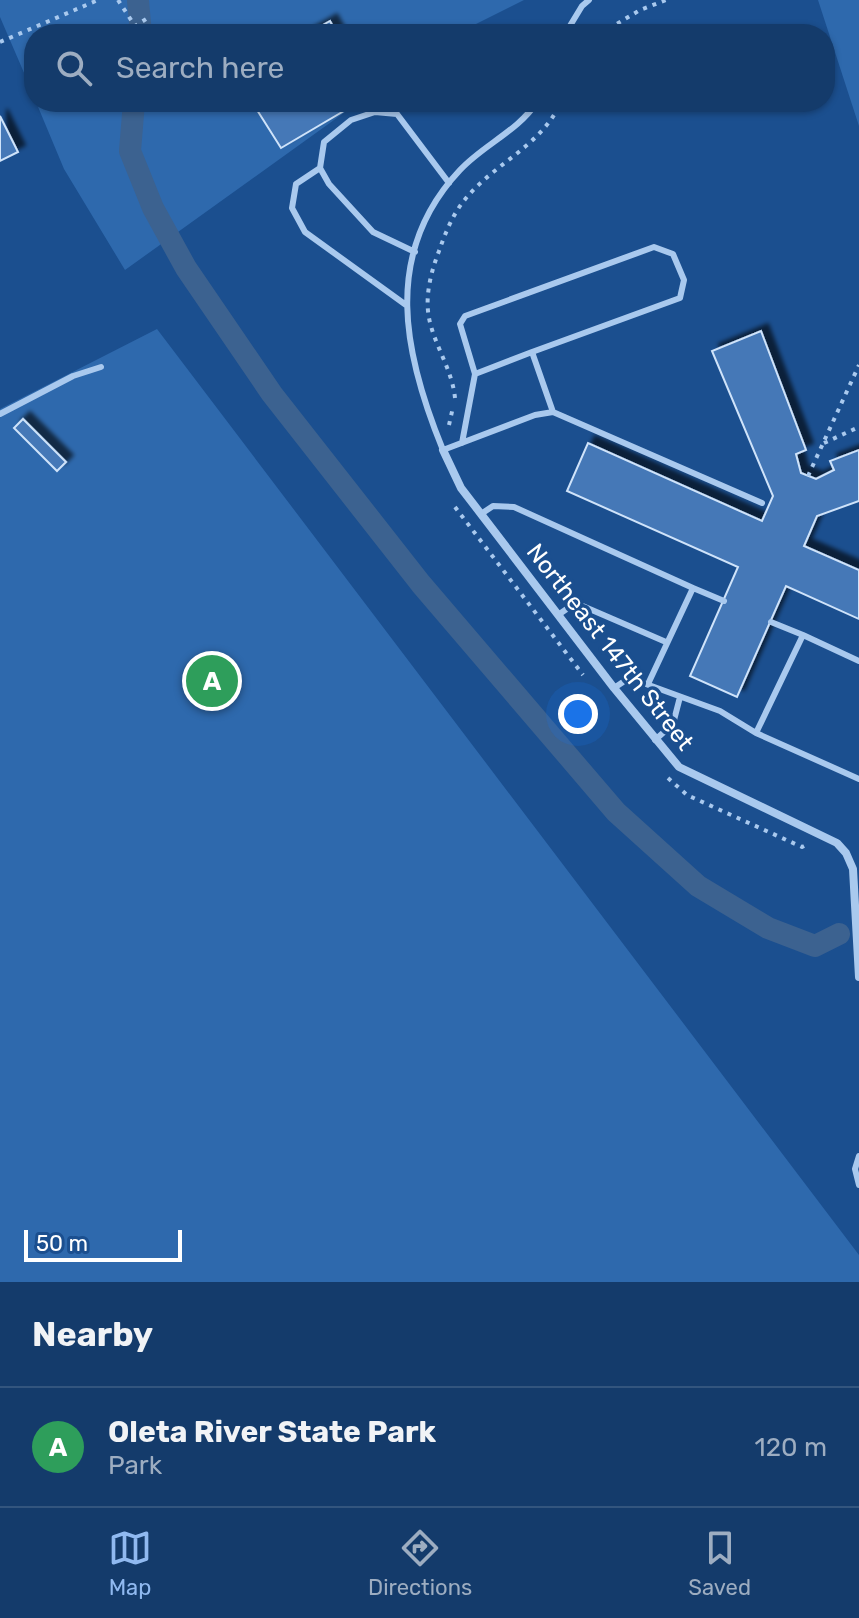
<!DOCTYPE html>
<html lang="en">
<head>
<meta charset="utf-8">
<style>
  :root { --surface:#143b6b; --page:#1d4271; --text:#f1f3f6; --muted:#9dadc1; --line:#33557e; --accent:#90b9f0 }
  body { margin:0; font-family:Rubik,sans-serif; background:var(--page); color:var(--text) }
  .scale { position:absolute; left:24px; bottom:20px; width:158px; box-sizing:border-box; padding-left:8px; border:4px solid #fff; border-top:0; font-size:22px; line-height:28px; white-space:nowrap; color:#fff; -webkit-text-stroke:6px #1b4f8f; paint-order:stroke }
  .you { position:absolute; left:578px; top:714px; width:28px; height:28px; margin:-20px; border:6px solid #fff; border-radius:50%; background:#1a73e8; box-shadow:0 0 0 12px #1a73e833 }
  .badge { display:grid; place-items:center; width:52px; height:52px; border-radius:50%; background:var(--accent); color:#fff; font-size:26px; font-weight:700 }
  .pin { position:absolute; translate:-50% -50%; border:4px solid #fff; box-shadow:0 2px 8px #0006 }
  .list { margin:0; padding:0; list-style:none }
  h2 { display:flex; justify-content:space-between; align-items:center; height:104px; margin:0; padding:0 32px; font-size:34px }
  h2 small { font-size:26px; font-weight:400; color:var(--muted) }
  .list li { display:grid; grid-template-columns:52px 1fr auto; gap:24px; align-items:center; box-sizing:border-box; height:120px; padding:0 32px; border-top:2px solid var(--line) }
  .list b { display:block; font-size:30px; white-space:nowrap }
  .list p { margin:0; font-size:26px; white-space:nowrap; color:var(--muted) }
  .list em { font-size:26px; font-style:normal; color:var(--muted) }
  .icon { flex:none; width:44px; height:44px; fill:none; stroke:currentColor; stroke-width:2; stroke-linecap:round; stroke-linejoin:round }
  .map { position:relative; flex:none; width:859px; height:1282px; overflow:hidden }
  .search { position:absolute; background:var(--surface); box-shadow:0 2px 6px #0004; left:24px; right:24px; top:24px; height:88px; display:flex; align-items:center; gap:20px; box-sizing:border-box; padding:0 28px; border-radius:32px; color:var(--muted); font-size:30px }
  .sheet { height:224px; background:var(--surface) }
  nav { display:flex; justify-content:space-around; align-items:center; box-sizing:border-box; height:112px; border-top:2px solid var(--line); background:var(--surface); font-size:22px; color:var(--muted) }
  nav a { display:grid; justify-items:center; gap:4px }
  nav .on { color:var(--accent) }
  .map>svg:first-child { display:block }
  .green { fill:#2e69ad }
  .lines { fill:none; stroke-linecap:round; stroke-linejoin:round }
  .canal { stroke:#3c6290; stroke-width:22 }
  .building { fill:#4478b7; stroke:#cfe3fa; stroke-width:2; filter:url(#shadow) }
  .path { stroke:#a9c9ee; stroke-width:4; stroke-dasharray:4 6; stroke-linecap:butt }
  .lane { stroke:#a9c9ee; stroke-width:6 }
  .street { stroke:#a9c9ee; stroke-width:8 }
  .labels { text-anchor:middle; stroke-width:7; stroke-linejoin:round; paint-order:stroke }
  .street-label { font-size:24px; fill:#fff; stroke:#1b4f8f }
</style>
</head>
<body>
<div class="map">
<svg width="859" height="1282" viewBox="0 0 859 1282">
  <defs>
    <filter id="shadow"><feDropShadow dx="7" dy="-7" stdDeviation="2" flood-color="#0009"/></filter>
  </defs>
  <rect width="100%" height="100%" fill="#1b4f8f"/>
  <path class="green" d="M0,0H524L456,34H34V96L0,17Z
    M818,0H859V126Z
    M36,102H359L125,270L64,169Z
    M157,329L859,1255V1282H0V409Z"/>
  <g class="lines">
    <path class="canal" d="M138,1L141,34
      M134,102L130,151L153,208L186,268L272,394L421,584L616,812L698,886L768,928L815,946L839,934"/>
  </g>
  <path class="building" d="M330,21L337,34H307Z
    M252,102H359L281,148Z
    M0,116L18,152L0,161Z
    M761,331L806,450L796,454L801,473L816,479L834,470L830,461L859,450V501L817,516L804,546L859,570V619L786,586L737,697L690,676L738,567L567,491L588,443L762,521L773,496L712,351Z
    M23,419L66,462L57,471L14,428Z"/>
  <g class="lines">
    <path class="path" d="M118,0L135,26L151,16
      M600,34L640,10L666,0
      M0,42L98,0
      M455,398C452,367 431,341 428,311C426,291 432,269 439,251C445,234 452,216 463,202C492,164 541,147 561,102
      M449,425L453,407
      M824,443L859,427
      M808,476L859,365
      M455,507L583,675
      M668,778L687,795L802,847L808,844"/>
    <path class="lane" d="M565,34L582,6L589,0
      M537,102C518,131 483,145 460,170C381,254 404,355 443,450L535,415L553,412L762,503
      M320,168L296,184L292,208L305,232L406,305
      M415,252L373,232L329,184L320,168L324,142L351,120L375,112L397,114L449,183
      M532,352L475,374L460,324L465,316L654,247L673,254L684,280L680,298L532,352L553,412
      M0,414L73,376L101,367
      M462,443L475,374
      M481,514L493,506L514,507L693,588L648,684
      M693,588L724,601
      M558,615L571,606L578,604L666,642
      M771,622L803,635
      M614,688L626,680H635L720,711L756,733L859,779
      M756,733L803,635L859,661
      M655,740L673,724L680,697
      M859,1156L855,1169L859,1185"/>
    <path class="street" d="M443,450L461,488L481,514L614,688L679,767L837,843L846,853L853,869L859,977"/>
  </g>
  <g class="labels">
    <g class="street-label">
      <text transform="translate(610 647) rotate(52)" y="8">Northeast 147th Street</text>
    </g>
  </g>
</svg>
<div class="scale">50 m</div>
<div class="you"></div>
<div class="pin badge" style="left:212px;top:681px;background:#2e9e5b">A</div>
<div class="search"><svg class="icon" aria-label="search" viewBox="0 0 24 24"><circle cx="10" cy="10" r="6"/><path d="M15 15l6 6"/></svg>Search here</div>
</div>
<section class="sheet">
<h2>Nearby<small></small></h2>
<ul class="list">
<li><span class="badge" style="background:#2e9e5b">A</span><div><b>Oleta River State Park</b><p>Park</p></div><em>120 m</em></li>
</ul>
</section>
<nav>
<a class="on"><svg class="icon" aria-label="map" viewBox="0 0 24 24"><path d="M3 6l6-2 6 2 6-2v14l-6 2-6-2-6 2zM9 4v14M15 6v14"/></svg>Map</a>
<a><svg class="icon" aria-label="directions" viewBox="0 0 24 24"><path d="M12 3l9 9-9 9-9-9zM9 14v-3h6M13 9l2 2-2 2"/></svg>Directions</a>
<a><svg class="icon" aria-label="saved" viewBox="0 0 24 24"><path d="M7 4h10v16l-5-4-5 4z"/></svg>Saved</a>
</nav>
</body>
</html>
